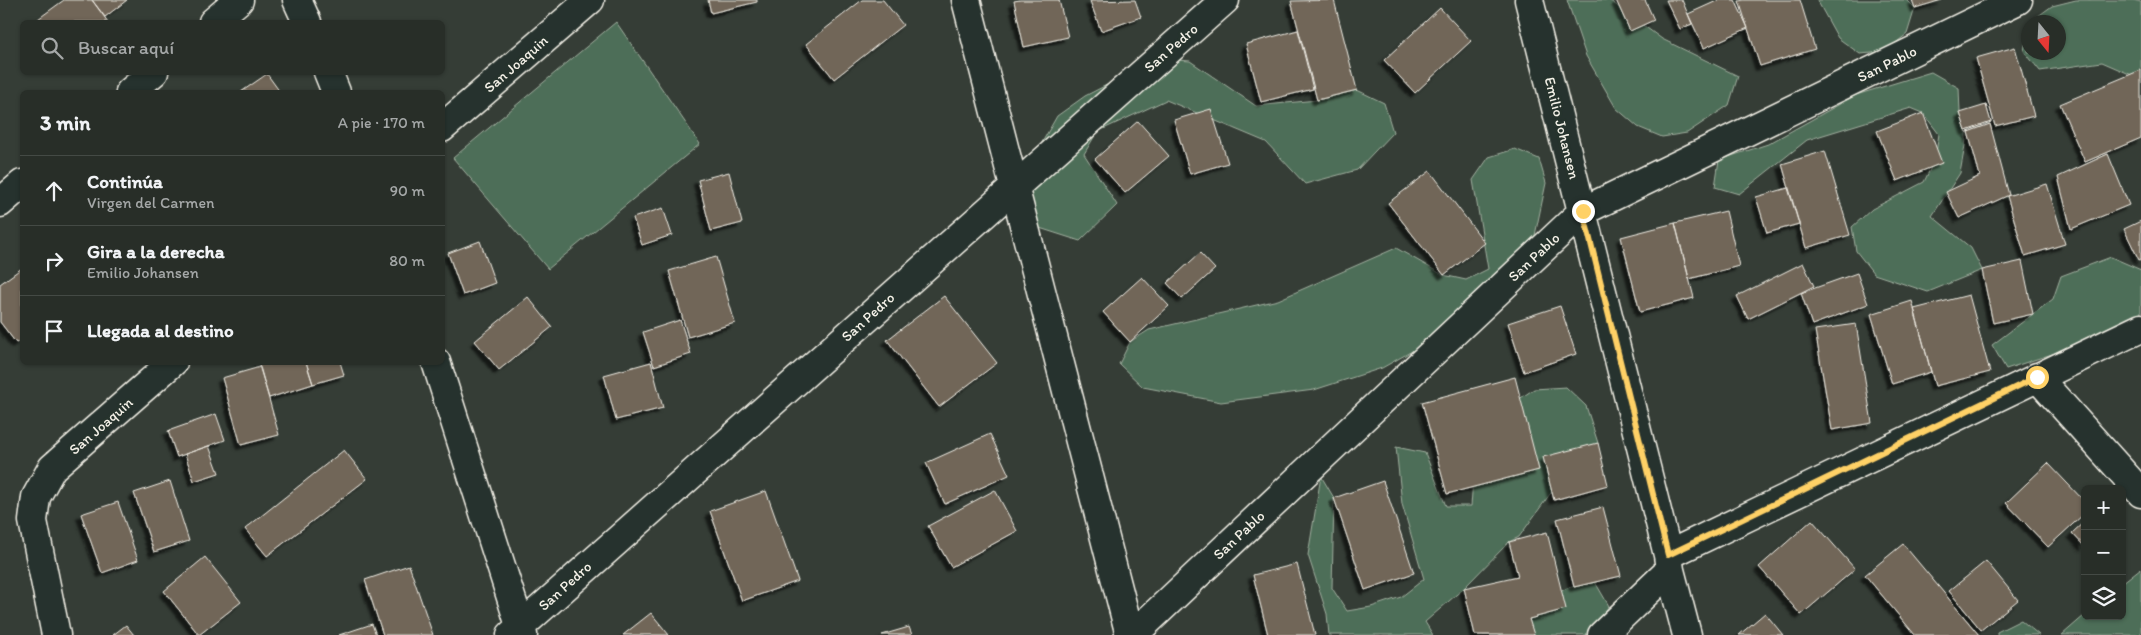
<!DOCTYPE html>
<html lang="es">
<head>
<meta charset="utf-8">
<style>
  :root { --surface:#282e28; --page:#303630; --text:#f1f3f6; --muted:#a5a8a8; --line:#444a45 }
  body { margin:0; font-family:Itim,sans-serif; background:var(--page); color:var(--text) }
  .controls { position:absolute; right:15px; bottom:15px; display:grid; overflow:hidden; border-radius:8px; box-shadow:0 1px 4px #0004 }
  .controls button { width:45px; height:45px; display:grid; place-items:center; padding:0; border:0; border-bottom:1px solid var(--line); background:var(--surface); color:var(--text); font:25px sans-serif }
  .compass { position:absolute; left:2021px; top:15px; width:45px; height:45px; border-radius:50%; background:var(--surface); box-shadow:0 1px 4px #0004; rotate:162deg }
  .stop { position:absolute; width:15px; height:15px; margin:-11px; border:4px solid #ffd166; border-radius:50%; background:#fff }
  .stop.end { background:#ffd166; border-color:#fff; box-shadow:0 1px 5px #0008 }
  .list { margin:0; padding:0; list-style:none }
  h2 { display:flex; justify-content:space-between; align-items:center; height:65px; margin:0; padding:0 20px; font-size:21px }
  h2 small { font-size:16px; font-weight:400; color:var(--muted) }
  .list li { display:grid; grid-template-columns:32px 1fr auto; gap:15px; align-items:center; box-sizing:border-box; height:70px; padding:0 20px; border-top:1px solid var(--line) }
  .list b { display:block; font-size:19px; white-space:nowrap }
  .list p { margin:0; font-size:16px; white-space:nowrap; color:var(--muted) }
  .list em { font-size:16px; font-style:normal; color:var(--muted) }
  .icon { flex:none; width:28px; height:28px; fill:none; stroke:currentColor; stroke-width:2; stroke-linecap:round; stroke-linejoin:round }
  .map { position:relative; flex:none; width:2141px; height:635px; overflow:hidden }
  .search { position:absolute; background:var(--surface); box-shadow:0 1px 4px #0004; left:20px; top:20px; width:425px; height:55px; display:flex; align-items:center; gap:12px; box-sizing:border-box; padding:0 18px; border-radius:8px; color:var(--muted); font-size:19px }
  .panel { position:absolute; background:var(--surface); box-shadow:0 1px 4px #0004; left:20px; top:90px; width:425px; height:275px; border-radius:8px }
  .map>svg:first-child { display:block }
  .green { fill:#4e6e58; stroke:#a1b0a0 }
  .building { fill:#716659; stroke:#f4f1e8; filter:url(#shadow) }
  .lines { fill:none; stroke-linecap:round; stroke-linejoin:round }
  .street-casing { stroke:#f4f1e8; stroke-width:31 }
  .street { stroke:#26332d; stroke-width:28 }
  .route { stroke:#ffd166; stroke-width:6 }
  .labels { text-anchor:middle; stroke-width:5; stroke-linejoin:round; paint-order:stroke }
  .street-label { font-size:15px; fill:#f4f1e8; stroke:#26332d }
</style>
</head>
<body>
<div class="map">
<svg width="2141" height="635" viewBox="0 0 2141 635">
  <defs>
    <filter id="shadow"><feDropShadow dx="-4.5" dy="4.5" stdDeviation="1" flood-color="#0009"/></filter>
  </defs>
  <rect width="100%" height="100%" fill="#353d36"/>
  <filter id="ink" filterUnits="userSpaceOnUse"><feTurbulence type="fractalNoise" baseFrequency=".02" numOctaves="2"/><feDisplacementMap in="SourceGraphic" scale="10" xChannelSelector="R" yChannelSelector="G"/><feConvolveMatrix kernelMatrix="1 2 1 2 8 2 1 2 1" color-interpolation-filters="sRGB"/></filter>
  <g filter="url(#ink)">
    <path class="green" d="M1567,0H1609L1662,39L1738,76L1729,105L1687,133L1662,137L1638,127L1616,108L1586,56Z
      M1817,0H1907L1915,8L1907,34L1884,52L1860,54L1838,38Z
      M2076,0H2133L2141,2V79L2102,62L2040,71L2024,51L2028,29V52H2058V22H2030L2052,6Z
      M616,22L700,144L548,269L453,158Z
      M1164,59L1190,61L1256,106L1317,100L1357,90L1384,103L1393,132L1357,170L1305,184L1266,142L1166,100L1097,132L1084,154L1117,205L1080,241L1027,224L1011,197L1057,116L1085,96L1138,69Z
      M1931,72L1959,88L1960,113L1966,131V140L1960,173L1932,216L1971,248L1982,270L1928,292L1874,274L1856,251L1852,227L1872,209L1924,182L1935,159L1939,134L1923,113L1911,108L1807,140L1739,194L1715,187L1719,160L1768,144L1856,95Z
      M1515,149L1539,159L1546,183L1529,264L1476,315L1382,368L1314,390L1221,402L1143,387L1119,364L1130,342L1149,330L1278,300L1396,248L1443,275L1466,280L1488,269L1473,180L1489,157Z
      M2111,257L2141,270V325L2006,369L1992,345L2053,299L2061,276Z
      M1566,387L1586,406L1598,443L1582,473L1550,494L1519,537L1509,542L1464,588L1425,622L1433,635H1329L1327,614L1308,555L1321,476L1334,498L1332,588L1347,611L1371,607L1401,597L1424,579L1402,504L1396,447L1425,453L1446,506H1471L1475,453L1487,421L1534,389Z
      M2141,568V635H2062L2085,615L2122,616V583Z
      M1595,582L1609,606L1588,635H1483L1567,588Z
      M2021,620L2039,635H1997V632Z"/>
    <path class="building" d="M64,0H92L108,22H40L38,19Z
      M92,0H127L105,17Z
      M708,0H757V2L711,13Z
      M862,0H883L903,25L834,79L806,44Z
      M1020,0H1059L1068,37L1024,47L1014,1Z
      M1135,0L1141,17L1101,31L1090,1Z
      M1334,0L1357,90L1317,100L1291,1Z
      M1616,0H1645L1654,20L1630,31Z
      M1666,0H1682L1692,24L1680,29Z
      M1719,0H1735L1748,28L1704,48L1688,14Z
      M1744,0H1800L1815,49L1760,66L1739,1Z
      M1912,0H1942L1915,8Z
      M1440,8L1471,41L1415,93L1384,60Z
      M1298,30L1313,89L1261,102L1246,44Z
      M2015,47L2034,116L1995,126L1976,58Z
      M2141,70V138L2085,162L2060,104Z
      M267,74L280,92H241Z
      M1986,105L1991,122L1966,131L1960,113Z
      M1211,109L1228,163L1190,174L1174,120Z
      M1923,113L1942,163L1897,181L1877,131Z
      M1138,121L1169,156L1125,193L1095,159Z
      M1990,124L2009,195L1959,218L1946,192L1980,176L1968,132Z
      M1825,151L1850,235L1806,248L1782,164Z
      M2108,154L2129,205L2071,229L2058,177Z
      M1430,171L1485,243L1444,275L1388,203Z
      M729,172L742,223L711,231L698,180Z
      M2047,184L2065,244L2025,256L2007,196Z
      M1788,188L1799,224L1767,233L1756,197Z
      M663,208L672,235L642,245L633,218Z
      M1726,211L1739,266L1689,279L1675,223Z
      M2141,221V259L2139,260L2124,229Z
      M1675,223L1694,298L1640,312L1621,237Z
      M480,241L495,283L463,295L448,253Z
      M1200,253L1215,269L1182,299L1167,283Z
      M716,257L735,323L688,337L669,271Z
      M2022,261L2033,314L1993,323L1982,270Z
      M1803,263L1814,286L1748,319L1737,296Z
      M22,268V339L16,343L0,322V284Z
      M1857,273L1868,304L1812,325L1801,293Z
      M1142,277L1169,306L1130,342L1103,312Z
      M1969,295L1990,372L1935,386L1914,309Z
      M944,296L997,363L939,407L887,340Z
      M528,297L552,327L499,370L475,341Z
      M1912,301L1931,372L1892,384L1871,314Z
      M1560,306L1576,354L1524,372L1508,323Z
      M680,320L691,354L654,366L643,332Z
      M1856,324L1872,423L1832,430L1815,330Z
      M258,362H306L313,384L269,398Z
      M306,362H340L344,375L313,384Z
      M651,362L663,408L616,420L604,375Z
      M260,367L279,435L241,445L222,378Z
      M1515,377L1539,470L1447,494L1422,402Z
      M216,414L225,440L177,457L168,431Z
      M990,434L1009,475L945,504L926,463Z
      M1598,443L1608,485L1554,500L1543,457Z
      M209,446L219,473L194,481L185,454Z
      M344,450L367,479L267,556L245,529Z
      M2048,463L2085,502V513L2048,547L2006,503Z
      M170,481L189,541L154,552L134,493Z
      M1383,481L1414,573L1365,590L1334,498Z
      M995,490L1017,531L951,567L928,526Z
      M766,491L798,581L742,601L710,511Z
      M118,502L138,560L102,573L81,514Z
      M1603,507L1621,576L1574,587L1557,519Z
      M1812,520L1855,569L1801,615L1759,567Z
      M2085,521V547L2072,533Z
      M1547,532L1566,609L1529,619L1534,635H1475L1464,588L1518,576L1509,542Z
      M1903,544L1979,635H1915L1865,575Z
      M205,557L241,602L199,635L164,591Z
      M1986,561L2018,600L1981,630L1949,591Z
      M1297,564L1315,635H1268L1253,575Z
      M409,565L433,635H383L365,580Z
      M651,613L669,635H623Z
      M1765,613L1783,635H1739Z
      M372,624L376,635H339Z
      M126,625L134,635H113Z
      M909,627L912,635H882Z"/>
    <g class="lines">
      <g class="street-casing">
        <path id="street" d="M297,0L307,22
          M966,0L1130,635
          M1529,0L1668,555L1670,570L1687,635
          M213,22L239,0
          M328,72L336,92
          M130,92L154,72
          M442,128L590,0
          M0,203L22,184
          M436,362L523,635
          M2037,377L2141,493
          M1668,555L2141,328
          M56,635L33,521L36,497L52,468L173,362
          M511,635L1225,0
          M1133,635L1583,211L2018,0
          M1602,635L1670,570"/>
      </g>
      <use href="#street" class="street"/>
    </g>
  </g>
  <g class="lines" filter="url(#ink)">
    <path class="route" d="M1583,211L1668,555L2037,377"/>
  </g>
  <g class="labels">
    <g class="street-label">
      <text transform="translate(1171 48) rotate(-41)" y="5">San Pedro</text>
      <text transform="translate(516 64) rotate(-41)" y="5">San Joaquin</text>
      <text transform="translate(1887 64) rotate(-26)" y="5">San Pablo</text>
      <text transform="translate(1562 128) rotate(76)" y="5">Emilio Johansen</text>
      <text transform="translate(1534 257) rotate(-43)" y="5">San Pablo</text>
      <text transform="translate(868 317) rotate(-42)" y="5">San Pedro</text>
      <text transform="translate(101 426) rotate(-41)" y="5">San Joaquin</text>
      <text transform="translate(1239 535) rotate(-43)" y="5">San Pablo</text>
      <text transform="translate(565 586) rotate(-42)" y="5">San Pedro</text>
    </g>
  </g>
</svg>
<div class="controls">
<button>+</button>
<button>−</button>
<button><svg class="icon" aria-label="layers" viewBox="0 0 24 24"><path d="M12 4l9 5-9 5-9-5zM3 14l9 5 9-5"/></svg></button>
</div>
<svg class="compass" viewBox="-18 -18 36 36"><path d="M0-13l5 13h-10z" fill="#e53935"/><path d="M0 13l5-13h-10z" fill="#a5a8a8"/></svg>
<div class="stop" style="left:2037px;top:377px"></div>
<div class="stop end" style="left:1583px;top:211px"></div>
<div class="search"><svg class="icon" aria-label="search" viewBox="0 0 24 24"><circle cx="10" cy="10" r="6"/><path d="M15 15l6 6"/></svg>Buscar aquí</div>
<section class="panel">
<h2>3 min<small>A pie · 170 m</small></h2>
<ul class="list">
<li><svg class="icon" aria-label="ahead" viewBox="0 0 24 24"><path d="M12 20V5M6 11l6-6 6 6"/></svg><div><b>Continúa</b><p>Virgen del Carmen</p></div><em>90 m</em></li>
<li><svg class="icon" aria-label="right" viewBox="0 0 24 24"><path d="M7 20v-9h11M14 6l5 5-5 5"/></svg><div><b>Gira a la derecha</b><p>Emilio Johansen</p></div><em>80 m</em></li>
<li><svg class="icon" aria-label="arrive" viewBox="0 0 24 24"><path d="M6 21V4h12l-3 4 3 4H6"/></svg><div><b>Llegada al destino</b></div></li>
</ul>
</section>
</div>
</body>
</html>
